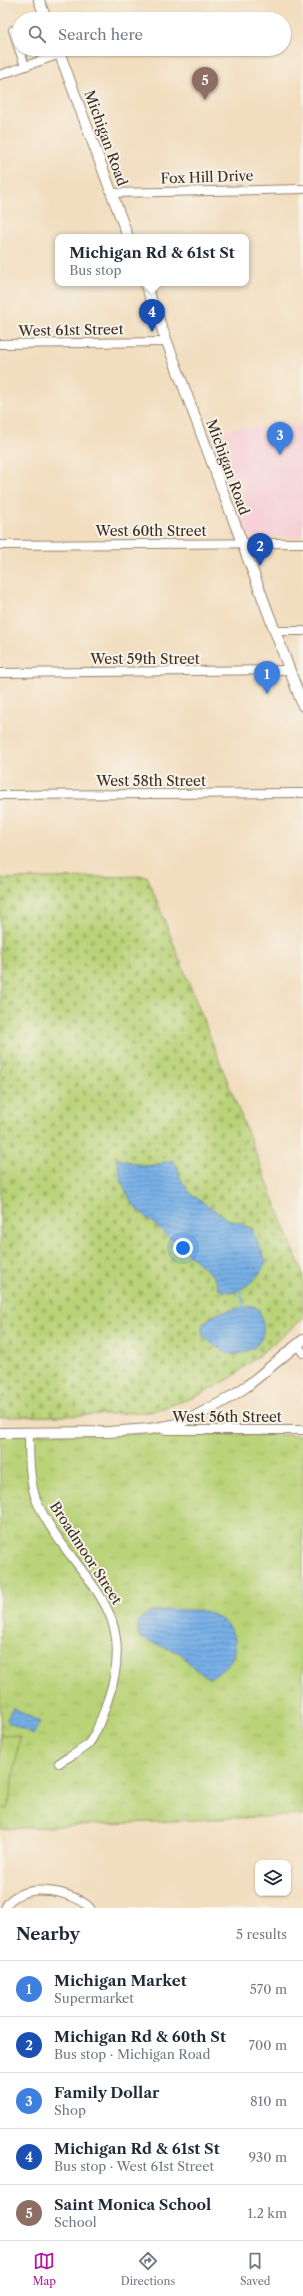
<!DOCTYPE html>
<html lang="en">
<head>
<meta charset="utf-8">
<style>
  :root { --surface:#fff; --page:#f2f2f3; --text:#1f2937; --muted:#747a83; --line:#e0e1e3; --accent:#b5179e }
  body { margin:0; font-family:"Libre Caslon Text",serif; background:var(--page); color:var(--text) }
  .controls { position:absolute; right:12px; bottom:12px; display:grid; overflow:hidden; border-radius:8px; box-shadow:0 1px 3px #0004 }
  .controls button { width:36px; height:36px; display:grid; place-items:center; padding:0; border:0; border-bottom:1px solid var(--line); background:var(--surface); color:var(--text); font:20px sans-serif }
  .you { position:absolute; left:183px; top:1248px; width:14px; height:14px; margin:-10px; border:3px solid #fff; border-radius:50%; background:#1a73e8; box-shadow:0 0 0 6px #1a73e833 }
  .badge { display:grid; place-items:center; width:26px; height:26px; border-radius:50%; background:var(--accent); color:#fff; font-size:13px; font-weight:700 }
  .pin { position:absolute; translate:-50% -33px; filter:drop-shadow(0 1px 2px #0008) }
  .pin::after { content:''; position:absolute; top:21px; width:14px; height:12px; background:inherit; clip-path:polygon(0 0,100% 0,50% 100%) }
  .popup { position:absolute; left:55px; top:234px; width:194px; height:52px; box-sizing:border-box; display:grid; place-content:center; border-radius:8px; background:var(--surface); filter:drop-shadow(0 1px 3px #0005); font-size:13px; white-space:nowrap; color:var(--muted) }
  .popup b { font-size:15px; color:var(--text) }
  .popup::after { content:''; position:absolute; left:50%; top:100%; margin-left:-8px; border:8px solid transparent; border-top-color:var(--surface) }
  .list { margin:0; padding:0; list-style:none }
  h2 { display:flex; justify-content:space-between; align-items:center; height:52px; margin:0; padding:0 16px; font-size:17px }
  h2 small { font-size:13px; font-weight:400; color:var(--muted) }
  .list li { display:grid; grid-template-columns:26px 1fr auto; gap:12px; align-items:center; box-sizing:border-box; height:56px; padding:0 16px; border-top:1px solid var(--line) }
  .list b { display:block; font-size:15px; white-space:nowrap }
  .list p { margin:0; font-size:13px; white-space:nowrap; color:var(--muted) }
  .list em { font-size:13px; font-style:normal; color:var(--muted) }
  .icon { flex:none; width:22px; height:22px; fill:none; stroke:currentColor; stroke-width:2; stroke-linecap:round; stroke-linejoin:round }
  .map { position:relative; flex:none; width:303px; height:1908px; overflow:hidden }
  .search { position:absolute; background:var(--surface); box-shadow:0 1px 3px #0004; left:12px; right:12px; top:12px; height:44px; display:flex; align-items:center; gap:10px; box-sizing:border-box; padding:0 14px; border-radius:22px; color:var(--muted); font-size:15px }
  .sheet { height:332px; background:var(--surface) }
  nav { display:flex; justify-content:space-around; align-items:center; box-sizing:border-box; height:56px; border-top:1px solid var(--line); background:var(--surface); font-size:11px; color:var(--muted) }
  nav a { display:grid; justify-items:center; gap:2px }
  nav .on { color:var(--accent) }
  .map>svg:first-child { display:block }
  .built { fill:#f6cfd7 }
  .grass { fill:url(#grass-tufts); stroke:#7a7e4b }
  .cemetery { fill:url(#cemetery-stones); stroke:#7a7e4b }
  .park { fill:#b9d378; stroke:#7a7e4b }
  .water { fill:url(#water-rules); stroke:#596d82 }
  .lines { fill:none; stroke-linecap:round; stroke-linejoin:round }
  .stream { stroke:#77b0e7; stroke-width:2 }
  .minor-casing { stroke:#96846e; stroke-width:10 }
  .major-casing { stroke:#96846e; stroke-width:12 }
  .minor { stroke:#fff; stroke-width:8 }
  .major { stroke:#fff; stroke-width:10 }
  .labels { text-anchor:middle; stroke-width:4; stroke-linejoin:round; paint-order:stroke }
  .street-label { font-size:14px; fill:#3b2a1e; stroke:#f7f3e8 }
</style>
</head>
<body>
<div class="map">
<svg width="303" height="1908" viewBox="0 0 303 1908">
  <defs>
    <pattern id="grass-tufts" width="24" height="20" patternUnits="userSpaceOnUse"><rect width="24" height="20" fill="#b9d378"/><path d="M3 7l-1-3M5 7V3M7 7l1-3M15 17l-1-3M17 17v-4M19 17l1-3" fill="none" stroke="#a0b567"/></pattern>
    <pattern id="cemetery-stones" width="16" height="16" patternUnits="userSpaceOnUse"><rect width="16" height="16" fill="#b9d378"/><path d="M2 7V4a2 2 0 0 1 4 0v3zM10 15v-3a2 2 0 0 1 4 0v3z" fill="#a0b567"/></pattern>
    <pattern id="water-rules" width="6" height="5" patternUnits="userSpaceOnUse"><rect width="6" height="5" fill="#77b0e7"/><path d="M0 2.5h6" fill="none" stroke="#638fbb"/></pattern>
  </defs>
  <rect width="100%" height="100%" fill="#f7f3e8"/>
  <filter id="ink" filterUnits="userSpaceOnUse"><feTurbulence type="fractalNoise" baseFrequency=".025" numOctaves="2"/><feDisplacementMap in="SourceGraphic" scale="8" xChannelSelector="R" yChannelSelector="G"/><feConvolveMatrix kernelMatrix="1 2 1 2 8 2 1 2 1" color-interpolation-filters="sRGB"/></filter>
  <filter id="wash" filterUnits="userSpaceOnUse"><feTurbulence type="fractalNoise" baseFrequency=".012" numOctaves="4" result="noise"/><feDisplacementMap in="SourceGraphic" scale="16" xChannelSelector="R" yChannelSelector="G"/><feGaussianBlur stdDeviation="0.9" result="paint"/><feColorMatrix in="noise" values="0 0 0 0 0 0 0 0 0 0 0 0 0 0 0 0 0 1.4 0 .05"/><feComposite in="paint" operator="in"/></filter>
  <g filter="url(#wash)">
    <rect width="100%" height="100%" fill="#f2ddbe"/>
    <path class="built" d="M303,426V536H246L208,434L242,427Z"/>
    <path class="grass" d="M0,1433L303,1435V1815L0,1829Z"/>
    <path class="cemetery" d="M147,876L303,1274V1319L231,1378L195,1397L150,1412L64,1416L0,1417V879Z"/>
    <path class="park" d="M0,1734L20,1737L8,1809L0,1807Z"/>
    <path class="water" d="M117,1158L143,1166L156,1165L172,1160L177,1165L180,1178L191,1194L227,1219L246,1225L252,1230L266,1261C261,1277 237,1300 219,1289L213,1276L135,1207C124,1191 119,1177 117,1158Z
      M254,1306L259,1310C269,1335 262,1349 234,1355L216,1347L203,1336L202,1327C211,1310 237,1309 254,1306Z
      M200,1610C240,1620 250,1659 210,1678L196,1670L180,1653L140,1638C127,1602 178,1611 200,1610Z
      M13,1708L40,1722L33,1735L6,1721Z"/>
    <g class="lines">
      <path class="stream" d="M240,1289L244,1308"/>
    </g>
  </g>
  <g filter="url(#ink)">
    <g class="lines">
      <g class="minor-casing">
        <path id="minor" d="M13,30L19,49
          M19,49L25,66
          M0,75L60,54
          M112,193L303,189
          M0,344L167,342
          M0,545L303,543
          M274,631H303
          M0,673L290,670
          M0,795L303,793
          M297,1344L303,1353
          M164,1430H303
          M29,1433C29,1453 29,1483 37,1502C71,1577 142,1603 108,1699C104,1711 97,1734 89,1743C82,1751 68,1757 59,1763
          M5,1908C17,1881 72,1889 90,1908"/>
      </g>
      <g class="major-casing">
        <path id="major" d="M39,0L46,19
          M58,49L128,237
          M145,283L303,706
          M0,1433L108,1432L150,1429L173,1425L194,1417L224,1401L247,1386L303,1340"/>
      </g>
      <use href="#minor" class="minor"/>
      <use href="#major" class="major"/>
    </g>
  </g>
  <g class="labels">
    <g class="street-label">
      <text transform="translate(106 138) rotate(70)" y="5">Michigan Road</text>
      <text transform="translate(207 177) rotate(-2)" y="5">Fox Hill Drive</text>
      <text transform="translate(71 330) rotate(-1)" y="5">West 61st Street</text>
      <text transform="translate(228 467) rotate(70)" y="5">Michigan Road</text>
      <text x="151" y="536">West 60th Street</text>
      <text x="145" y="664">West 59th Street</text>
      <text x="151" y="786">West 58th Street</text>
      <text x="227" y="1422">West 56th Street</text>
      <text transform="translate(86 1553) rotate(57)" y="5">Broadmoor Street</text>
    </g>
  </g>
</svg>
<div class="controls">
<button><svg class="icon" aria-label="layers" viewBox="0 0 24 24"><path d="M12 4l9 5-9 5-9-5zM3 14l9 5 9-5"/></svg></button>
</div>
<div class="you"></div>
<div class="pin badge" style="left:267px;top:694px;background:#3f7fe0">1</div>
<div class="pin badge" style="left:260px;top:566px;background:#1a4fb4">2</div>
<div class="pin badge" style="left:280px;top:455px;background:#3f7fe0">3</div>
<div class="pin badge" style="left:152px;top:332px;background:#1a4fb4">4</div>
<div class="popup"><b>Michigan Rd &amp; 61st St</b>Bus stop</div>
<div class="pin badge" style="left:205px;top:100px;background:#8d6e63">5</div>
<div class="search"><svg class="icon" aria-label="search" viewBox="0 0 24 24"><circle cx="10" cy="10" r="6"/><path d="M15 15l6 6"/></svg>Search here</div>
</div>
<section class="sheet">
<h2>Nearby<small>5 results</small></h2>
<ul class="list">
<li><span class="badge" style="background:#3f7fe0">1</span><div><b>Michigan Market</b><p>Supermarket</p></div><em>570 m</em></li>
<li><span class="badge" style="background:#1a4fb4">2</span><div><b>Michigan Rd &amp; 60th St</b><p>Bus stop · Michigan Road</p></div><em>700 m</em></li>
<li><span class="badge" style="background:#3f7fe0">3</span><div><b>Family Dollar</b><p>Shop</p></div><em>810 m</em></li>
<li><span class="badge" style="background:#1a4fb4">4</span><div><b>Michigan Rd &amp; 61st St</b><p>Bus stop · West 61st Street</p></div><em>930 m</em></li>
<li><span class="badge" style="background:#8d6e63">5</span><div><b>Saint Monica School</b><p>School</p></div><em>1.2 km</em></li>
</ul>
</section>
<nav>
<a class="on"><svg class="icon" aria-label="map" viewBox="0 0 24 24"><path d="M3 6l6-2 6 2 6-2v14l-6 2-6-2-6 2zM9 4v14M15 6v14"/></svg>Map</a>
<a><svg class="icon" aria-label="directions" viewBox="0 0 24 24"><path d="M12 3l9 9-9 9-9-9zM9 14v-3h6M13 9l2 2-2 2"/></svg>Directions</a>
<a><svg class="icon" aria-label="saved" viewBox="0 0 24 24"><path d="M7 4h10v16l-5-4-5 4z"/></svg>Saved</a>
</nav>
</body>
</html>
